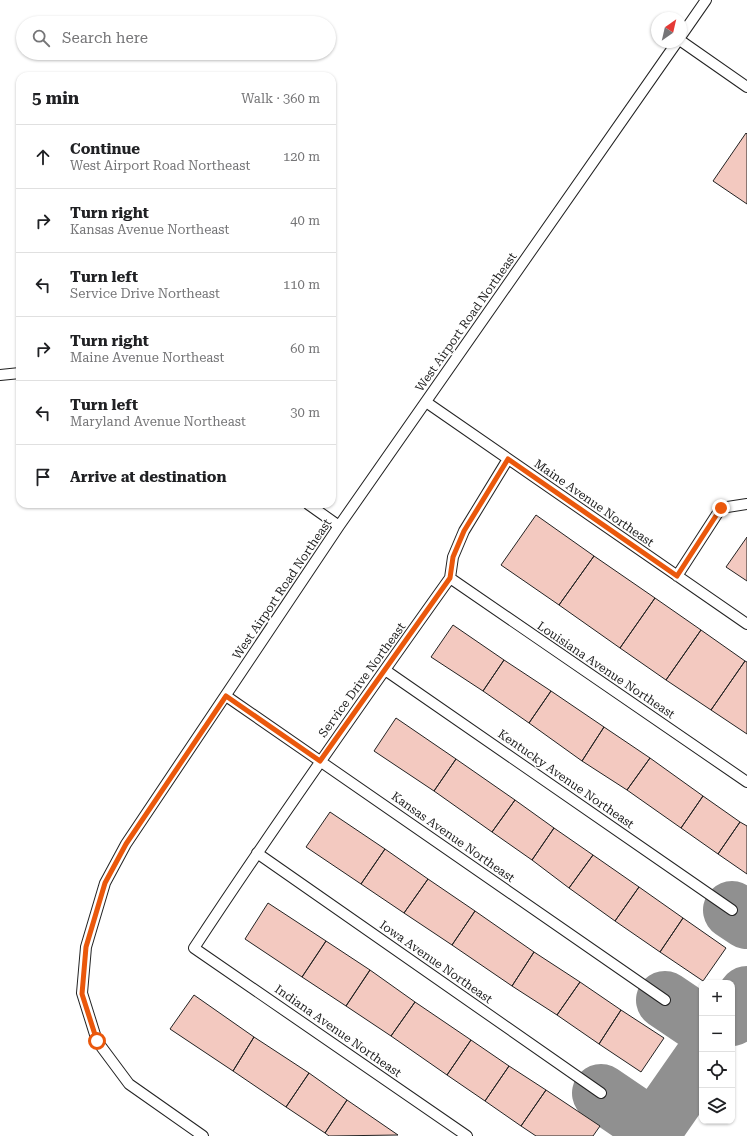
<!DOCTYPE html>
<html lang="en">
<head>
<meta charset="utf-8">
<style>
  :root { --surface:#fff; --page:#f6f6f6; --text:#202124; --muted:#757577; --line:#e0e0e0 }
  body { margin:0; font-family:"Roboto Serif",serif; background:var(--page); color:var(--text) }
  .controls { position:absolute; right:12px; bottom:12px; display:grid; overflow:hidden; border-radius:8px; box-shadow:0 1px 3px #0004 }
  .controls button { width:36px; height:36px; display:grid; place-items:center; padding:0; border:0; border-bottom:1px solid var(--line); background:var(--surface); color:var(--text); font:20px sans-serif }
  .compass { position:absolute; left:651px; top:12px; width:36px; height:36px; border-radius:50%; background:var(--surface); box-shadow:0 1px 3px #0004; rotate:34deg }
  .stop { position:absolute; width:12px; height:12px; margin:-9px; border:3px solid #ea580c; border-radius:50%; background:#fff }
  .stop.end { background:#ea580c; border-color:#fff; box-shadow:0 1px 4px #0008 }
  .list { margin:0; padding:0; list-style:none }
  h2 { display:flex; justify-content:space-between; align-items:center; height:52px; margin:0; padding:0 16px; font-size:17px }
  h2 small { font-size:13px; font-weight:400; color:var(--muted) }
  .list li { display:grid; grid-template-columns:26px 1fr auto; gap:12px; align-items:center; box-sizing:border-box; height:64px; padding:0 16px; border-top:1px solid var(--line) }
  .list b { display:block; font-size:15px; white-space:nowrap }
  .list p { margin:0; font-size:13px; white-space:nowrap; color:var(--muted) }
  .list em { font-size:13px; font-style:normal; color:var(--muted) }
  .icon { flex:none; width:22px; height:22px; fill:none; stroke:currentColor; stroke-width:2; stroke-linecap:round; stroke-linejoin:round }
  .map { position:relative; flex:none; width:747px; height:1136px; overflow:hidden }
  .search { position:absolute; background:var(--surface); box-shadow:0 1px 3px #0004; left:16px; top:16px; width:320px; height:44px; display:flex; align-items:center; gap:10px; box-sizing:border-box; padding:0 14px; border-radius:22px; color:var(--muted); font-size:15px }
  .panel { position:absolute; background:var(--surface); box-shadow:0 1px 3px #0004; left:16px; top:72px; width:320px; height:436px; border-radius:12px }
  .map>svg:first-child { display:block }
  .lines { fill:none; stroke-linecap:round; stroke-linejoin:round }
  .taxiway { stroke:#909090; stroke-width:58 }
  .building { fill:#f3c9c0; stroke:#222 }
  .service-casing { stroke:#222; stroke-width:12 }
  .service { stroke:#fff; stroke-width:10 }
  .route { stroke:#ea580c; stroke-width:5 }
  .labels { text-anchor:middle; stroke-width:3; stroke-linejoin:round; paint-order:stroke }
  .street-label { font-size:12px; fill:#222; stroke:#fff }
</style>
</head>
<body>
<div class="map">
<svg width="747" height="1136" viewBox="0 0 747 1136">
  <rect width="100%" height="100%" fill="#fff"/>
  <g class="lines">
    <path class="taxiway" d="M732,910L747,920
      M665,1000L702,1025
      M732,1017L747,995
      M601,1093L654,1129
      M649,1136L702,1060"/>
  </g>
  <path class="building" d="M746,133L747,134V204L713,181Z
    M536,515L594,556L559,605L501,565Z
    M747,537V581L726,567Z
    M594,556L655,598L620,648L559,605Z
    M655,598L701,630L666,680L620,648Z
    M453,625L504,660L483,691L431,657Z
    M701,630L745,661L711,710L666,680Z
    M504,660L551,691L529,723L483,691Z
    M745,661L747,662V734L711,710Z
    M551,691L604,727L582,761L529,723Z
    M396,718L456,759L434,791L374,751Z
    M604,727L650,758L627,790L582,761Z
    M650,758L703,796L681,828L627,790Z
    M456,759L515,800L492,832L434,791Z
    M703,796L740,822L718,854L681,828Z
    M515,800L554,828L532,860L492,832Z
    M330,812L385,849L361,884L306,847Z
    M740,822L747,826V874L718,854Z
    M554,828L593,855L569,888L532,860Z
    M385,849L428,879L404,913L361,884Z
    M593,855L639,887L615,921L569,888Z
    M428,879L475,911L452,945L404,913Z
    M639,887L683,918L660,952L615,921Z
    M268,903L326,941L302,977L245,939Z
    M475,911L534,952L512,986L452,945Z
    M683,918L726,948L703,981L660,952Z
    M326,941L370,970L346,1006L302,977Z
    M534,952L580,982L557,1015L512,986Z
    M370,970L415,1002L391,1036L346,1006Z
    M580,982L621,1010L599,1044L557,1015Z
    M194,995L254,1037L233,1071L170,1029Z
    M415,1002L471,1040L447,1075L391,1036Z
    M621,1010L664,1038L641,1072L599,1044Z
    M254,1037L309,1073L286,1107L233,1071Z
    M471,1040L509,1066L485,1101L447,1075Z
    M509,1066L546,1090L521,1126L485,1101Z
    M309,1073L347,1100L325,1133L286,1107Z
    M546,1090L600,1126L593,1136H536L521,1126Z
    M347,1100L398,1135L329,1136L325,1133Z"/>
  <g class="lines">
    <g class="service-casing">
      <path id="service" d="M681,36L706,0
        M681,41L747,87
        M0,375L20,373
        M426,402L747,624
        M308,504L339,526
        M677,576L721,508L747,504
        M450,578L747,782
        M385,670L732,910
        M226,696L665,1000
        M257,853L601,1093
        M203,1136L129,1084L97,1041L82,993L86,947L105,883L126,844L339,526L677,42
        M467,1136L194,948C276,823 363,700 450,578L453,557L464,531L508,459"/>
    </g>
    <use href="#service" class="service"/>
  </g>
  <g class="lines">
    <path class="route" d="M97,1041L82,994L86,947L105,883L126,844L226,696L320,761L450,578L453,557L464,531L508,459L677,576L721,508"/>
  </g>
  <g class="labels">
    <g class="street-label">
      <text transform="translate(466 322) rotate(-55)" y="4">West Airport Road Northeast</text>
      <text transform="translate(594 503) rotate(35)" y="4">Maine Avenue Northeast</text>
      <text transform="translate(282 589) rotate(-56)" y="4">West Airport Road Northeast</text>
      <text transform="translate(606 670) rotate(34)" y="4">Louisiana Avenue Northeast</text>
      <text transform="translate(362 680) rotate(-54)" y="4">Service Drive Northeast</text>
      <text transform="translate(566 779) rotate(35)" y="4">Kentucky Avenue Northeast</text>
      <text transform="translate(453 837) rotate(35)" y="4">Kansas Avenue Northeast</text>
      <text transform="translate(436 962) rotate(35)" y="4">Iowa Avenue Northeast</text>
      <text transform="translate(338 1031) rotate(35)" y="4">Indiana Avenue Northeast</text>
    </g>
  </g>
</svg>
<div class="controls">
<button>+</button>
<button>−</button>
<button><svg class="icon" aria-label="locate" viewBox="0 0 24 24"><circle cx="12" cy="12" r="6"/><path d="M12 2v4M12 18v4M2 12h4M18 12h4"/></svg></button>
<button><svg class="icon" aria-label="layers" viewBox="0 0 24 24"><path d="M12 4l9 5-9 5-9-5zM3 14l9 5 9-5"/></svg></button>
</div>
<svg class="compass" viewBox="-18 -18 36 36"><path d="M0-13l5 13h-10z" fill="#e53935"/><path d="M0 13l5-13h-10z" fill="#757577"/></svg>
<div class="stop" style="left:97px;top:1041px"></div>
<div class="stop end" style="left:721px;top:508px"></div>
<div class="search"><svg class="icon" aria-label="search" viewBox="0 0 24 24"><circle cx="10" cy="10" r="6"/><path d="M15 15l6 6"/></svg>Search here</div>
<section class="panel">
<h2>5 min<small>Walk · 360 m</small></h2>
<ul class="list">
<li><svg class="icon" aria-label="ahead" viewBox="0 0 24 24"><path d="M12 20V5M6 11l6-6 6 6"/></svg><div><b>Continue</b><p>West Airport Road Northeast</p></div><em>120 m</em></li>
<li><svg class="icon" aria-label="right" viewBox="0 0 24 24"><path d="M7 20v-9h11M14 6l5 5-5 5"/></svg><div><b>Turn right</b><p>Kansas Avenue Northeast</p></div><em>40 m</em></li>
<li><svg class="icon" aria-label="left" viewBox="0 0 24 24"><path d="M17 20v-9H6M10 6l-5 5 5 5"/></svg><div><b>Turn left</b><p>Service Drive Northeast</p></div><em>110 m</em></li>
<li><svg class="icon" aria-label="right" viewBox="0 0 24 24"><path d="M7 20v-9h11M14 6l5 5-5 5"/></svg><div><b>Turn right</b><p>Maine Avenue Northeast</p></div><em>60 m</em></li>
<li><svg class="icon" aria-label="left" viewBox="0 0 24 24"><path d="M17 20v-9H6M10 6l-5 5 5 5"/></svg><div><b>Turn left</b><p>Maryland Avenue Northeast</p></div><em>30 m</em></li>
<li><svg class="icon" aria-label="arrive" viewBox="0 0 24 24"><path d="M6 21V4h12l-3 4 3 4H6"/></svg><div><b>Arrive at destination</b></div></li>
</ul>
</section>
</div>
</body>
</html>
